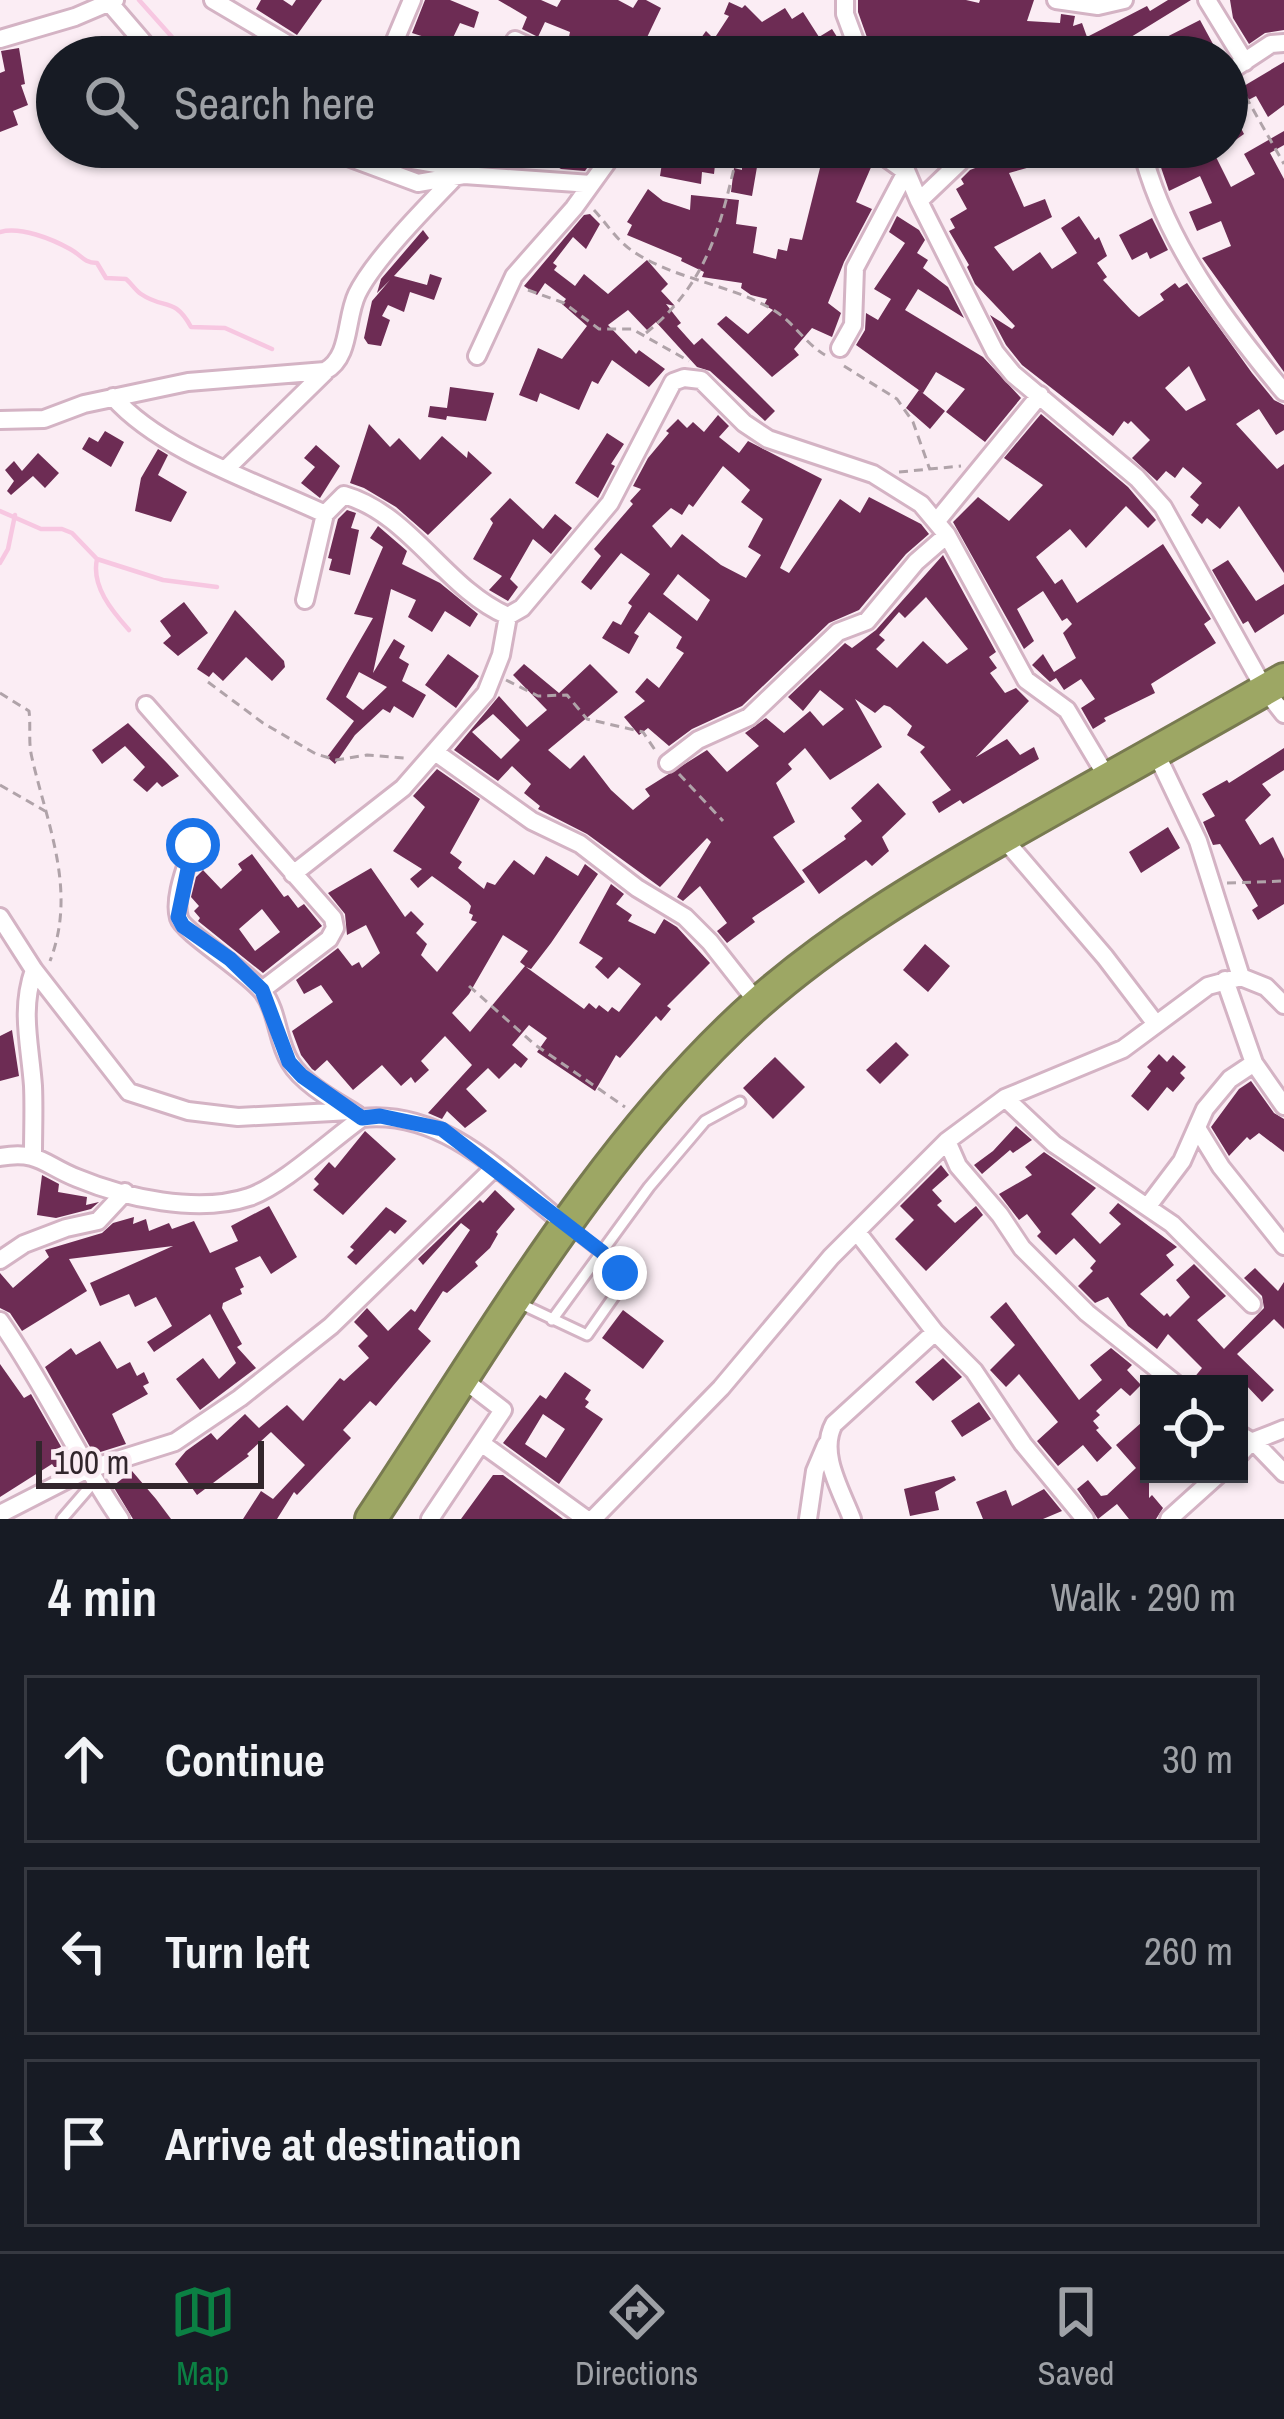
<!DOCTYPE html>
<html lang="en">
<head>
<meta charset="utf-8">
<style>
  :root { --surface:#171b24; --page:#20242c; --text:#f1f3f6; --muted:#9ea1a6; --line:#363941; --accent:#0b8043 }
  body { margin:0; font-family:"Archivo Narrow",sans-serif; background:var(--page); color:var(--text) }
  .controls { position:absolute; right:36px; bottom:36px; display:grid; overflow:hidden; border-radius:0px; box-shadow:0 3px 9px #0004 }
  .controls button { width:108px; height:108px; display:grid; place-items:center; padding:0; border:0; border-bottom:3px solid var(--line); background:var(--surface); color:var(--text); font:60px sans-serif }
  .scale { position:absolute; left:36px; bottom:30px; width:228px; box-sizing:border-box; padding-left:12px; border:6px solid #32262c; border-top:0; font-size:33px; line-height:42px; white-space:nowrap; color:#32262c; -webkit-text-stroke:9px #fbedf4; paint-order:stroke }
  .stop { position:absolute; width:36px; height:36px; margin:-27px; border:9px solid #1a73e8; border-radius:50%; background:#fff }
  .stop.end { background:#1a73e8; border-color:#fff; box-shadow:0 3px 12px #0008 }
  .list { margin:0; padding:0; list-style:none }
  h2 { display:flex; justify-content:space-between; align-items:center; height:156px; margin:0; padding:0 48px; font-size:51px }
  h2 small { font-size:39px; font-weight:400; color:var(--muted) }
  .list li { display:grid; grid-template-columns:78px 1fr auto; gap:36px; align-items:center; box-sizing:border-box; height:168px; margin:0 24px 24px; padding:0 24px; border:3px solid var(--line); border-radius:0px }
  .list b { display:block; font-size:45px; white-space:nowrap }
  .list em { font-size:39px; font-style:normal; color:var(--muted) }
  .icon { flex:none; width:66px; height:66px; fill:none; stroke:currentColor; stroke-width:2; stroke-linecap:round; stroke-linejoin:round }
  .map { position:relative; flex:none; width:1284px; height:1519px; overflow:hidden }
  .search { position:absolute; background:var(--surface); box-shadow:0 3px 9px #0004; left:36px; right:36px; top:36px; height:132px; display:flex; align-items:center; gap:30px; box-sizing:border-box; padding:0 42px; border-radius:66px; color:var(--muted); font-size:45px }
  .sheet { height:732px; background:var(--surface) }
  nav { display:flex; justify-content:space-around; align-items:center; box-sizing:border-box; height:168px; border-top:3px solid var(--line); background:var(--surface); font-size:33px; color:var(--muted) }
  nav a { display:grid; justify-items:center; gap:6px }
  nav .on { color:var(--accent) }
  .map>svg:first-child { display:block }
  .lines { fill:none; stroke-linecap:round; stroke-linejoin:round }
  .stream { stroke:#f7c7e1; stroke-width:4.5 }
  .building { fill:#6d2c54; fill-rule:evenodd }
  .lane-casing { stroke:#d4b3c4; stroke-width:15 }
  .street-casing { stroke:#d4b3c4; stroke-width:22 }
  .highway-casing { stroke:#787a50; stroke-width:36 }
  .path { stroke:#b0a3a9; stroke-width:3; stroke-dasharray:9 6; stroke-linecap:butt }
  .lane { stroke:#fff; stroke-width:9 }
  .street { stroke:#fff; stroke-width:16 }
  .highway { stroke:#9da764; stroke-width:30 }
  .route { stroke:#1a73e8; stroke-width:15 }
</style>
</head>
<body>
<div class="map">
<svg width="1284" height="1519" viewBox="0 0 1284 1519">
  <rect width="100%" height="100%" fill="#fbedf4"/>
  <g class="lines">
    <path class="stream" d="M139,0L172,37V46L187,57
      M357,147L386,152L407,170H433
      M0,232C20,226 52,239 70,249C83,256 82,262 97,263L106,278L126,279C132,284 135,290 141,294C164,310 174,296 191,327L225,328L272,349
      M0,511L41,529H62L72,533L97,559L163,580L217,587
      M97,559C91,586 112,611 129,630
      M0,563L8,549L15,515"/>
  </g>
  <path class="building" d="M261,0H283L292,6L296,0H322L297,35L256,9Z
    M425,0H450L479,12L474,28L460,23L450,44L480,57H426L434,40L412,33Z
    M498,0H541L557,7L561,0H618L633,8L638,0H646L661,8L641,50L628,43L623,57L610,52L608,57H565L570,32L545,22L538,37L522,29L527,17Z
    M858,0H966L979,3L980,0H1034L1027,21L1060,23L1061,14L1075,16L1073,26L1082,23L1087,37L1147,6L1150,11L1168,0H1191L1131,37L1139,51L1200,20L1213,44L1188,57H1166L1164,52L1155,57H1003L1002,41L969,38L972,57H874L858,12Z
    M1230,0H1284V30L1265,33L1249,44L1233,18Z
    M729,2L742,8L745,5L762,22L785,8L792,19L803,12L819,37L832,29L839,40L814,55L807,42L794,57H730L711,44L703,57H698L691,52L706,31L714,39L729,16L724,14Z
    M19,48L25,84L21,85L28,105L13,111L18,125L0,132V73L5,71L1,51Z
    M1284,62V105L1268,117L1256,96L1231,109L1244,134L1227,146V96Z
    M1284,131V145L1270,153L1284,179V372L1202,258L1231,246L1221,221L1197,231L1189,212L1212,203L1200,176L1169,191L1154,147H1211L1231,187L1255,174L1244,154Z
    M503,147H541L559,153L560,147H577L596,155L585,171L561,169L556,166L558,161L502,156Z
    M685,147H717L714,174L702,172L701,184L660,176L664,150L683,154Z
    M742,147H798L796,164L757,167L752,196L731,192L734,168L742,170Z
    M1009,147H1019V153L1037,148L1041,164L1009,173L1024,207L1045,199L1052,217L994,247L1013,271L1040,252L1052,269L1077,253L1061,228L1079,216L1095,240L1099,237L1107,256L1097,263L1107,277L1103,280L1132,311L1139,317L1164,300L1160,294L1175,283L1179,288L1187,283L1252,373L1274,400L1284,405V430L1276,435L1259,409L1236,424L1277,469L1284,464V573L1239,506L1220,529L1207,518L1202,524L1191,515L1199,505L1190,497L1202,483L1183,467L1175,478L1166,471L1157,481L1132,458L1150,440L1131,421L1128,424L1124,421L1113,436L1022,365L1006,345L990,315L1012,329L1015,326L975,284L967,267L969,265L949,231L955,228L950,219L967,209L956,189L964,184L961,179L970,170L1001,158ZM1189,366L1206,400L1186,411L1165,388Z
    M825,148L853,155L872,165L856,202L872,209L844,262L828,303L841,313L832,337L812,328L794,349L799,355L772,377L717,324L726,316L748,334L773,310L764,305L767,299L751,295L741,288L742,283L702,277L704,272L681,261L682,258L627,235L632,225L627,222L648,189L663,201L690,210L691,195L739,200L736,224L757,227L753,253L776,259L778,249L787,251L790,238L802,240Z
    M590,214L600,224L586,249L573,237L553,263L557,266L554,270L575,286L584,274L608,294L647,260L668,284L661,291L675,306L666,304L681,323L677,326L694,345L702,338L775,411L765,421L710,371L697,367L656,322L647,330L628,310L608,325L636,354L639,350L665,369L649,387L612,360L598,384L592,381L579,410L540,393L537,402L519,395L538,348L562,359L587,326L562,304L566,299L545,283L537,295L524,286L584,215Z
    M897,216L919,230L925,240L917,253L928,260L923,268L948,287L964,318L918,289L905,310L983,357L1021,398L985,442L946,412L965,389L936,372L923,393L856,345L865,330L866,313L878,320L891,299L874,289L905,243L889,232Z
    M1152,218L1168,250L1150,259L1147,252L1132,260L1119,235Z
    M423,230L429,238L394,276L427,285L430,274L442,278L434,300L410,292L404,312L388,305L382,316L390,320L381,346L368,344L364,338L372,301L390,280L377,293L381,279Z
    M450,387L494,393L486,421L447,416L446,420L428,417L430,406L447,408Z
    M919,390L945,411L930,429L906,408Z
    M1041,414L1128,487L1156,520L1148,528L1126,506L1086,548L1070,529L1036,557L1055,584L1062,579L1077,603L1163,544L1211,619L1204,624L1216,643L1151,684L1155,693L1104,718L1106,721L1093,729L1081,708L1095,699L1081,679L1064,690L1056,678L1050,682L1032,665L1043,654L1054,672L1076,658L1063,633L1072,624L1067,618L1062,621L1043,591L1017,609L1034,641L1024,649L953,522L978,497L1009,521L1043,485L1004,458Z
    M718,415L729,426L719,437L739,453L748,441L822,479L780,568L789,573L840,499L860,513L869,497L921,524L929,534L906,554L859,610L829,623L742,706L692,729L669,746L648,728L639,735L624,717L645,701L635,692L647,678L659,688L684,653L676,648L682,637L649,612L634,633L639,636L629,654L602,638L613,621L621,625L632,606L628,603L650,574L621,553L591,590L581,582L601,556L594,549L633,504L630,501L641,489L633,486L648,458L669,433L666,431L678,419L687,428L693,422L704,432ZM723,466L750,490L741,502L763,519L748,547L761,555L746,578L721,565L682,534L671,548L652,526L671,508L682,515L689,504L693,507ZM678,574L710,600L697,621L663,594Z
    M369,424L390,447L399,438L420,460L442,436L467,458L468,451L492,473L428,535L396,507L364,488L350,483Z
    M105,431L124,442L111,467L82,449L89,437L98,442Z
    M607,433L624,444L611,464L615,466L598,498L575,483Z
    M316,445L340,466L320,498L301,483L315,467L304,458Z
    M158,449L168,455L158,475L187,492L171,522L135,511L141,478Z
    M38,453L59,473L45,488L33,476L11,495L7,491L14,481L5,470L14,461L22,471Z
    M510,498L543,529L555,514L572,528L551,554L533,539L510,579L518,587L508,601L489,590L502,576L473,559L493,523L490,519Z
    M347,510L356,513L351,528L359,530L350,575L329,570L332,559L328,558L338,519Z
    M378,526L407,551L402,564L440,583L478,614L470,627L445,611L432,632L408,617L416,600L391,589L373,673L394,639L405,646L399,658L409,664L402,681L426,695L413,718L394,706L390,713L383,709L355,735L335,764L327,757L354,721L326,699L373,618L354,614L383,547L370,538ZM359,672L387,687L363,710L346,697Z
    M943,555L996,652L989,657L997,668L990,673L1005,693L1016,688L1029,701L976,757L1007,739L1020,755L1034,747L1039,759L963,804L960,800L939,813L932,802L951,790L920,752L925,747L907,735L912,726L890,707L884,705L875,713L855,699L882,747L830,780L805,748L788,764L792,769L776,783L795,822L773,837L805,882L752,918L755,922L727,943L717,931L727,923L700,886L683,901L677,897L711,842L707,838L660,887L587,834L538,809L540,806L524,793L531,784L512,766L498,781L454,750L499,696L527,727L547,710L513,675L524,664L559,693L590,664L618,692L548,750L570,769L584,755L611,790L633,810L650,796L645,789L707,750L727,772L759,746L745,733L766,718L784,733L810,711L823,726L844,709L820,690L803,711L788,697L845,643L852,648L876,630ZM926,597L968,649L947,664L923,641L897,668L876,649L885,640L879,635L899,612L905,618ZM493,714L520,740L501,759L472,732Z
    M1228,560L1256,601L1284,584V614L1255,633L1248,621L1243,624L1212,570Z
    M184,602L208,633L178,656L163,643L171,636L160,621Z
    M235,610L284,661L285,667L272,681L246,657L223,681L213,672L209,677L197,669Z
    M448,654L479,676L456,708L425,685Z
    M128,723L167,763L179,776L162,787L157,782L147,792L133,780L145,767L125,746L102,764L92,750Z
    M1284,748V770L1262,784L1271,795L1245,820L1260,845L1273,837L1284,859V904L1258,920L1252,910L1258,906L1250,892L1220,844L1213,845L1203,822L1215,816L1202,794L1227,780L1229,783Z
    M437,769L480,799L450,853L462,862L458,868L484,889L487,882L495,885L514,860L534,875L546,856L578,876L585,864L598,874L551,943L531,969L526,967L584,1009L589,1003L596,1009L599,1005L608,1012L612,1007L619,1012L641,984L619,967L608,979L595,967L603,958L579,943L611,884L624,894L616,904L632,915L628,921L655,934L664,919L677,927L710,963L667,1006L671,1009L661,1021L656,1016L620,1058L616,1055L595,1091L537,1052L547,1038L529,1025L512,1045L528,1059L521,1068L515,1063L499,1079L488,1068L466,1089L487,1111L465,1128L447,1111L442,1119L428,1113L472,1065L445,1036L421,1061L429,1070L415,1083L411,1077L401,1086L382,1065L353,1090L327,1060L315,1071L312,1069L301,1055L292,1031L333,1002L321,985L304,994L296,980L338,948L352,966L359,962L362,968L380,953L366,925L347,935L345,914L328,893L371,868L405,917L411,911L424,924L416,933L427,944L421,955L437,972L477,922L471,920L473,915L469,913L471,906L468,902L432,876L418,888L410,879L422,869L393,851L425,807L413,796ZM503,935L528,951L520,962L525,966L470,1032L452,1013L469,994Z
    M878,783L906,814L882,837L889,851L872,866L866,860L819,894L802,870L846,839L844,836L862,821L851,808Z
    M1168,827L1180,848L1141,873L1129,852Z
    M252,854L284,897L288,895L298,908L304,904L322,926L263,973L198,921L200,918L194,911L199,906L191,897L196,877L203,870L221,889L242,870L238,864ZM262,909L280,932L255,951L239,929Z
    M925,944L950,966L928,992L903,970Z
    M12,1030L19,1076L0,1081V1036Z
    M896,1042L909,1055L880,1084L866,1070Z
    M1159,1054L1167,1062L1173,1055L1186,1067L1180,1073L1185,1078L1173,1092L1167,1087L1148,1111L1131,1096L1151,1071L1147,1067Z
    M775,1057L805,1087L773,1119L743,1088Z
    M1251,1081L1274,1113L1284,1119V1152L1259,1133L1250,1140L1247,1137L1229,1156L1211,1127L1239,1089Z
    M1016,1126L1032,1140L1013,1153L1010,1150L982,1174L974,1165L993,1151Z
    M365,1131L396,1159L343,1215L313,1190L319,1184L314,1179L329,1162L335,1168Z
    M1044,1152L1096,1188L1071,1214L1100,1244L1121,1224L1109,1213L1118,1203L1177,1247L1166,1255L1174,1265L1140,1294L1164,1316L1167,1313L1170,1317L1190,1297L1176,1280L1194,1264L1226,1296L1197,1320L1224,1349L1264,1308L1262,1296L1244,1278L1255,1268L1278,1291L1284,1282V1329L1274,1319L1237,1354L1274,1390L1262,1402L1245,1384H1189L1202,1368L1168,1334L1157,1349L1128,1326L1108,1297L1095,1303L1078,1286L1093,1271L1090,1268L1096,1261L1074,1238L1056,1255L1037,1236L1041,1232L1027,1214L1019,1220L999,1194L1032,1175L1025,1167Z
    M941,1165L949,1175L932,1190L942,1201L937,1205L955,1223L976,1206L983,1215L926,1271L895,1239L914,1220L900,1206Z
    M42,1175L59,1184L58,1192L87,1197L86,1205L99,1202L91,1209L56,1218L37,1215Z
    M495,1190L515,1209L496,1232L498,1234L490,1248L475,1262L478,1266L447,1293L443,1291L418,1329L431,1341L376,1406L370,1401L343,1430L351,1438L297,1495L294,1492L277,1519H243L261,1491L273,1499L305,1465L271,1432L247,1454L249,1456L197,1495L175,1464L186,1451L211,1433L217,1440L245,1414L259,1428L287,1405L303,1421L340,1378L344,1381L369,1358L358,1346L368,1336L354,1322L367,1308L388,1331L411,1309L415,1312L470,1230L461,1223L423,1265L418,1259L480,1200L483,1203Z
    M269,1206L297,1257L271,1274L260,1256L235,1268L244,1287L240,1289L242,1294L223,1303L222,1308L242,1344L237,1347L256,1368L200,1410L176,1379L203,1358L219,1379L236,1363L210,1314L154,1352L147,1342L172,1326L156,1297L135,1307L129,1294L100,1306L90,1283L173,1246L69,1259L87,1291L22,1331L10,1313L0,1308V1273L13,1288L49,1257L45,1250L102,1233L113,1223L134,1217L133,1224L146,1219L149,1231L169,1223L172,1229L194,1221L210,1253L238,1241L231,1226Z
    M386,1207L407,1221L395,1234L390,1230L356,1265L347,1257L354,1250L350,1247Z
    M1006,1302L1079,1400L1102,1380L1090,1365L1111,1348L1132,1365L1127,1370L1141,1385L1130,1396L1121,1388L1096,1411L1100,1415L1093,1421L1099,1428L1096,1430L1112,1448L1097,1462L1083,1445L1058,1466L1037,1441L1058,1422L1019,1374L1006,1387L990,1370L1015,1345L990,1317Z
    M623,1310L664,1341L643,1369L602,1338Z
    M100,1341L117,1369L130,1362L137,1376L144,1372L149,1383L143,1386L148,1394L112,1414L126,1444L94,1454L45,1367L71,1348L76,1355Z
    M943,1358L962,1377L933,1401L915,1382Z
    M0,1364L24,1398L31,1394L71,1464L57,1471L52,1464L0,1497Z
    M565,1372L591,1390L585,1399L589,1402L585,1407L603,1419L559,1484L503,1443L540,1395L546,1399ZM543,1414L565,1429L546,1458L525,1444Z
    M979,1402L991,1419L962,1437L951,1421Z
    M1141,1423L1149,1433V1498L1152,1495L1163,1508L1156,1519H1129L1117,1504L1098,1519L1077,1489L1088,1480L1101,1496L1107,1495L1136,1468L1116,1445Z
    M132,1471L156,1499L171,1519H133L113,1486Z
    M493,1475H503L563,1519H461Z
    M954,1476L956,1480L935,1492L939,1510L910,1516L904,1489Z
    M1044,1489L1062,1511L1043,1519H983L976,1502L1006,1490L1012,1506Z"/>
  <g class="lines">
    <g class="lane-casing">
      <path id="lane" d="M521,1304L587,1335L622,1285L620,1273L601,1252L573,1230
        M552,1320L649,1187L705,1121L740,1102
        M62,1519L94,1482"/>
    </g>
    <g class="street-casing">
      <path id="street" d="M107,0L156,57
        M213,0L309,57
        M845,0V14L861,57
        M1056,0L1098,6L1124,0
        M1207,0L1245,62
        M0,39L75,17L115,0
        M515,40L552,57
        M388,57L412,0
        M1227,73L1271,44L1284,43
        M321,147L418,183L464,175L591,184
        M404,147L413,160L454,167L464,175
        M896,147L919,201L995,352L1013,374L1137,478L1163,507L1265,690L1284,714
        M1141,147C1164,240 1224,320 1284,392
        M919,201L963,159L996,147
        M840,348L853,325L855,268L906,172L871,147
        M477,356L514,276L574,208L618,147
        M113,397C162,452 257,482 325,514
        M0,420L44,419L84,404L188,382L325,371C351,357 345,319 357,294C374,259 429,204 457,175
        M227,468L325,372
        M936,522L1040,395
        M305,600L325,514L344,495C411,514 445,589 508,616L522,608L610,503L673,382L684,378L701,380L744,423L768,439L873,474L921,504L947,535L1026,680L1067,710L1107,777
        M146,705L333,918L335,928L329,939L262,990
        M1155,751L1198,841L1241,977
        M435,752L532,821L580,844L637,888L685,917L710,942L758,1003
        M668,763L698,740L749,717L838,632L867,621L916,562L947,535
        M1003,838L1105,957L1156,1024
        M193,845C187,865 173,898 179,918C183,932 248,972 263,992C278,1012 277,1041 290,1062C303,1084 335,1101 356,1114
        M293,874L403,788L486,693L501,655L508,616
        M0,917L34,970L129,1092L188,1111L238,1117L351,1111
        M1225,980L1254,1063L1284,1106
        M1005,1098L1054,1144L1172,1224L1252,1304
        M1197,1128L1221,1167L1284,1246
        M947,1141L958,1166L1000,1215L1022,1248L1087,1313L1176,1384
        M33,1154C33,1131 34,1108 33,1086C30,1044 20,1010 34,970
        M0,1157C39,1150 44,1165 77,1178C125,1198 198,1214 249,1197C282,1186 332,1139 362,1118C445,1109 507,1178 567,1226
        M1148,1206L1182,1161L1205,1109L1230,1079L1254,1063
        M857,1232L935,1332L974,1371L1023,1444L1085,1519
        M0,1260L24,1244L66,1228L98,1221L125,1192
        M0,1321C45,1385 76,1455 120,1519
        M1239,1434L1257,1445L1284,1473
        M481,1443L586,1519
        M1239,1455L1251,1442L1284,1429
        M0,1514L86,1470L175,1442L240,1398L331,1326L494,1168
        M430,1519L503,1410L464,1380
        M593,1519L721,1388L831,1257L947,1141L1005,1098L1123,1049L1208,986L1241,977L1266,987L1284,1005
        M808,1519L815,1471L826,1445
        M852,1519C841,1490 818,1453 834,1424L935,1332
        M1169,1519L1219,1474"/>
    </g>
    <g class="highway-casing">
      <path id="highway" d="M371,1519C486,1347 602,1141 758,1003C833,937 920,885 1006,836C1099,783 1192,732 1284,679"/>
    </g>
    <path class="path" d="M1238,83L1284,164
      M594,210C607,224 618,242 634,252C676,280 731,284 775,311C794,323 806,344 825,355
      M528,290L564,303L599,329H632L689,361
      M646,333C710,281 721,223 739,147
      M844,366L897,399L913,422L930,470
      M899,472L961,466
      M506,680L538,696L567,695L587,719L643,732L655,750
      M208,682L263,723L316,754L336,760L367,755L405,758
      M0,693L29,711C31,727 28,742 32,758C48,827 77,891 50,961
      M679,774L723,821
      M0,785L45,811
      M1227,883L1284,881
      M469,986L534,1044L625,1107"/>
    <use href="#lane" class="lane"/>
    <use href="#street" class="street"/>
    <use href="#highway" class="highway"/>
  </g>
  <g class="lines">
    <path class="route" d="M193,845L178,917L183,926L230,959L262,990L289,1062L302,1076L362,1118L380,1116L442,1129L602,1252L620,1273"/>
  </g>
</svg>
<div class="controls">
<button><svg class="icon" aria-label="locate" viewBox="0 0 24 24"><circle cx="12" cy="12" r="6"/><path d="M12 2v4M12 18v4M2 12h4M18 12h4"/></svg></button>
</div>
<div class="scale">100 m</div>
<div class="stop" style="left:193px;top:845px"></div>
<div class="stop end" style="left:620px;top:1273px"></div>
<div class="search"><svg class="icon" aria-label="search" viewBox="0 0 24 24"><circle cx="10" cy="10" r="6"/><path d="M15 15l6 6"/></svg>Search here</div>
</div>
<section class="sheet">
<h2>4 min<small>Walk · 290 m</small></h2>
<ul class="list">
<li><svg class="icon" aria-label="ahead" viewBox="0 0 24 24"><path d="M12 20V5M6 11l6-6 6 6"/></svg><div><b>Continue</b></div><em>30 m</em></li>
<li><svg class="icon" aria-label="left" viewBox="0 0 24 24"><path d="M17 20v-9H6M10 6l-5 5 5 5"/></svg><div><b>Turn left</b></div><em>260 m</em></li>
<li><svg class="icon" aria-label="arrive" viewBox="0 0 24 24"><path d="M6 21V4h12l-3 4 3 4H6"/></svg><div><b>Arrive at destination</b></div></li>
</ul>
</section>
<nav>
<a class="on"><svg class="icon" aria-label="map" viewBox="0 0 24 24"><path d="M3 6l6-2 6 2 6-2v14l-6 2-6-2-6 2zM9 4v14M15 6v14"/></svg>Map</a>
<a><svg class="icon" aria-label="directions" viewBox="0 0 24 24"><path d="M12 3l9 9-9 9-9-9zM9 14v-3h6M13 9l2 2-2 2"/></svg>Directions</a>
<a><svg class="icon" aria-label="saved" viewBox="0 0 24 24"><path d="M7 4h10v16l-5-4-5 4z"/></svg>Saved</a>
</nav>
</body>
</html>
